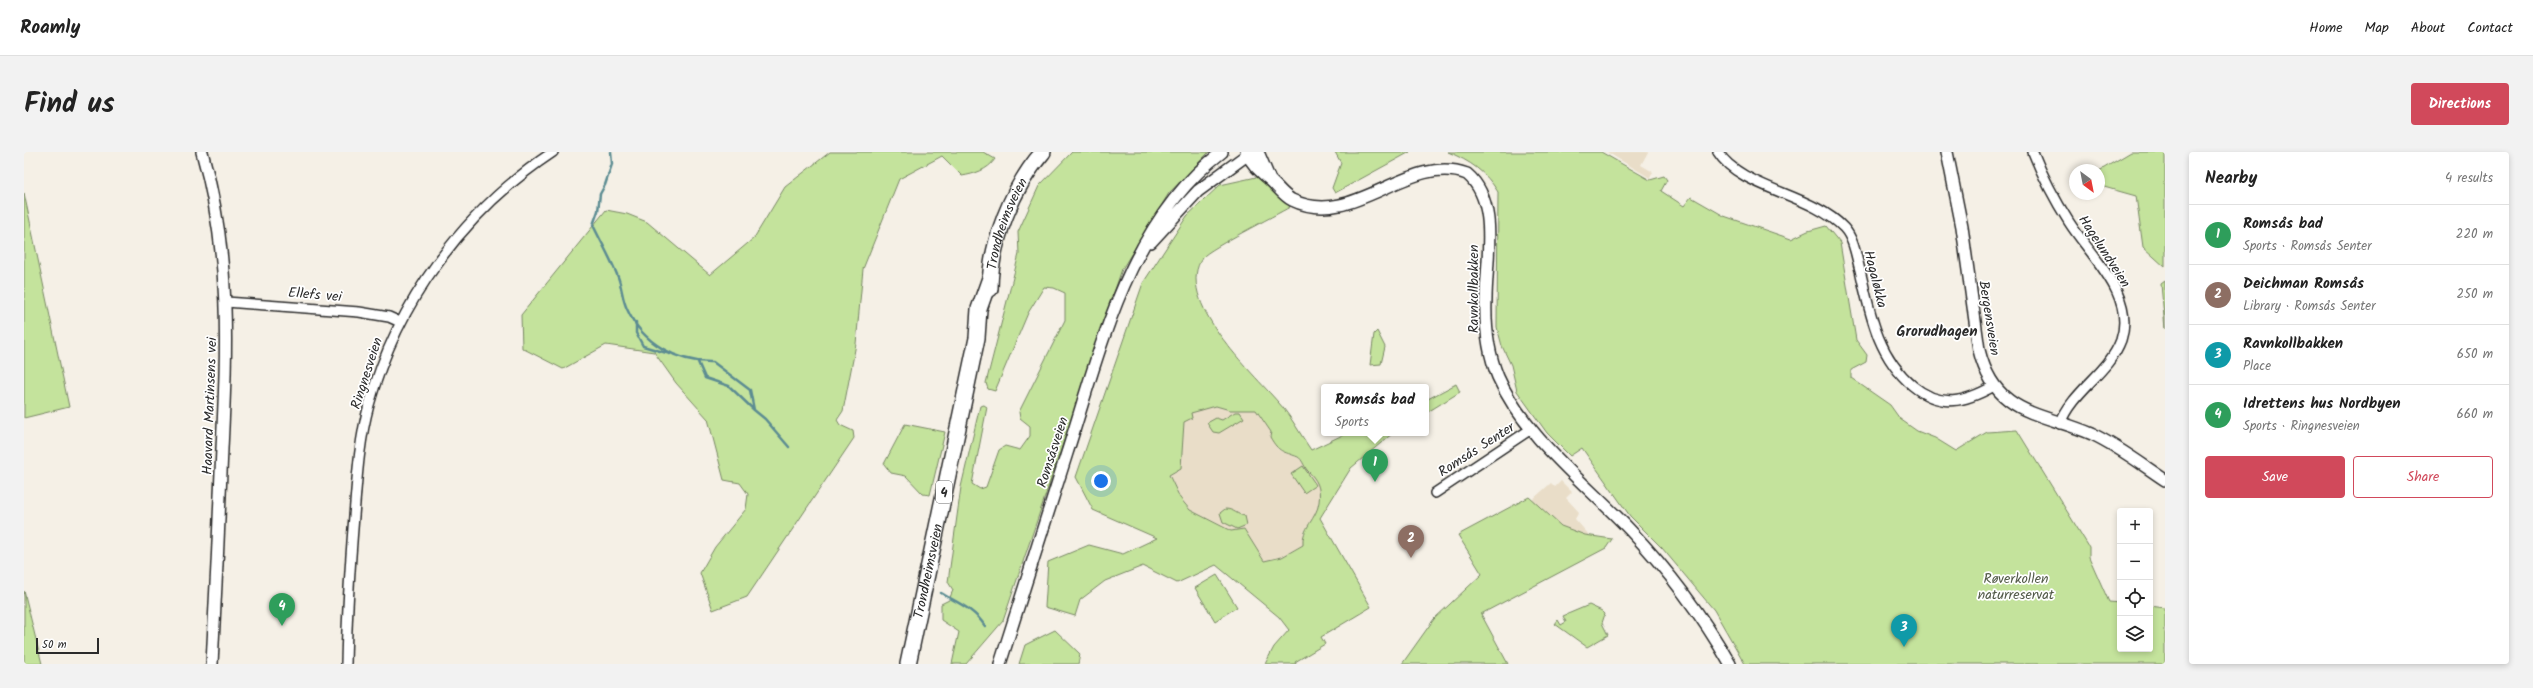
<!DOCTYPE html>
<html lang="en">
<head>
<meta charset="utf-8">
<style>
  :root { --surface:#fff; --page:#f2f2f2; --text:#222; --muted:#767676; --line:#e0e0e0; --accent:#d1495b }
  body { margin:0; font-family:Kalam,sans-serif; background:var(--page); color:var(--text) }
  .controls { position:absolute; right:12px; bottom:12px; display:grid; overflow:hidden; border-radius:4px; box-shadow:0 2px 6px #0003 }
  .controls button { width:36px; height:36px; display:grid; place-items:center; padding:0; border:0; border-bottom:1px solid var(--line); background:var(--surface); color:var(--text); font:20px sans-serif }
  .compass { position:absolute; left:2045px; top:12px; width:36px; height:36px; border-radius:50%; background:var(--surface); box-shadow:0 2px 6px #0003; rotate:148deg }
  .scale { position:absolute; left:12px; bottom:10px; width:63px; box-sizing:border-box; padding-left:4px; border:2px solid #2b2b2b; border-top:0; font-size:11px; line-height:14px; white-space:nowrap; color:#2b2b2b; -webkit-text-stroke:3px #fff; paint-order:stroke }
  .you { position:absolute; left:1077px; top:329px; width:14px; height:14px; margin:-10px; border:3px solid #fff; border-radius:50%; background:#1a73e8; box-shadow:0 0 0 6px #1a73e833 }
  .badge { display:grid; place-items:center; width:26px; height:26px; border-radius:50%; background:var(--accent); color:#fff; font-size:13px; font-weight:700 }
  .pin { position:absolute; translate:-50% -33px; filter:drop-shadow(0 1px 2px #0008) }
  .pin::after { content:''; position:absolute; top:21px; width:14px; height:12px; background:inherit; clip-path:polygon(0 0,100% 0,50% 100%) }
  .popup { position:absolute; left:1297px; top:232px; width:108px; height:52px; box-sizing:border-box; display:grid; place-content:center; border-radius:4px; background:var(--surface); filter:drop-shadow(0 1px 3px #0005); font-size:13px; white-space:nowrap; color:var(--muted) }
  .popup b { font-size:15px; color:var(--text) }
  .popup::after { content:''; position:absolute; left:50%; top:100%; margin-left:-8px; border:8px solid transparent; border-top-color:var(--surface) }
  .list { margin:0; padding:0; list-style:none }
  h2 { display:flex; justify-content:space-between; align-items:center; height:52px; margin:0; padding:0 16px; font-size:17px }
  h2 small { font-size:13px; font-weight:400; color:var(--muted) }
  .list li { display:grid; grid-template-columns:26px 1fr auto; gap:12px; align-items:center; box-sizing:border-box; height:60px; padding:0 16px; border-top:1px solid var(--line) }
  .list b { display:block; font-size:15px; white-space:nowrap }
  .list p { margin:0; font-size:13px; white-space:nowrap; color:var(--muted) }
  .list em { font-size:13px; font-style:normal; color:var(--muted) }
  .actions { display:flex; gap:8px; padding:12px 16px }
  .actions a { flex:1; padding:9px 0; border:1px solid var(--accent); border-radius:4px; text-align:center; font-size:14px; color:var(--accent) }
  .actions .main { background:var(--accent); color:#fff }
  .icon { flex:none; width:22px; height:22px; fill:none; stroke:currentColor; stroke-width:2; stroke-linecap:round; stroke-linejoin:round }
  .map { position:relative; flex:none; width:2141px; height:512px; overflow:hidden; border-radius:4px }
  header { display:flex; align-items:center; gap:24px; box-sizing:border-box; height:56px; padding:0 20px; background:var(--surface); border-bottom:1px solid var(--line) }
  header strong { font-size:19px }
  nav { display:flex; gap:22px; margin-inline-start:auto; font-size:14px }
  .intro { display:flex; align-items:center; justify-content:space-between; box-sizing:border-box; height:96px; padding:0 24px }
  h1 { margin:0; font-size:28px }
  .button { padding:10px 18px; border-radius:4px; background:var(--accent); color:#fff; font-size:14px; font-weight:700 }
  main { display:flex; gap:24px; padding:0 24px }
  aside { flex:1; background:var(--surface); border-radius:4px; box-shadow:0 2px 6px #0003 }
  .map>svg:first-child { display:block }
  .built { fill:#e9ddc8 }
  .green { fill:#c4e39c; stroke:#788764; fill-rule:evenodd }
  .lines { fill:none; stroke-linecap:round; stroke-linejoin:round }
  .stream { stroke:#5c8c92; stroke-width:2.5 }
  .minor-casing { stroke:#2b2b2b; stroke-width:12 }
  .tertiary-casing { stroke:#2b2b2b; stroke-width:14 }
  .trunk-casing { stroke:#2b2b2b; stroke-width:18 }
  .minor { stroke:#fff; stroke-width:9 }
  .tertiary { stroke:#fff; stroke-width:11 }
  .trunk { stroke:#fff; stroke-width:15 }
  .labels { text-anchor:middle; stroke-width:3.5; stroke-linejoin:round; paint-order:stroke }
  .shield { fill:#fff; stroke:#6b6b6b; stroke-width:1 }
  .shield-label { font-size:13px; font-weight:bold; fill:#2b2b2b }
  .street-label { font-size:14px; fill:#2b2b2b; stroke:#fff }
  .park-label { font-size:14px; fill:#515947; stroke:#fff }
  .neighbourhood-label { font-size:15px; font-weight:bold; fill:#2b2b2b; stroke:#fff }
</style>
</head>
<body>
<header>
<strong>Roamly</strong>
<nav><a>Home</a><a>Map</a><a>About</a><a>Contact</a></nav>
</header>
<div class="intro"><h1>Find us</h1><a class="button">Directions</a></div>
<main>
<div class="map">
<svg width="2141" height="512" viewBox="0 0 2141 512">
  <rect width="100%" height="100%" fill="#f5f0e6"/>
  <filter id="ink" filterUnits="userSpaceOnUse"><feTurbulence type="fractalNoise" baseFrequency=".025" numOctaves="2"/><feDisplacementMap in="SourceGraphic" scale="8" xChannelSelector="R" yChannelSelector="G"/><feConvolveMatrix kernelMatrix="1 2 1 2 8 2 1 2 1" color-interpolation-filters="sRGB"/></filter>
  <g filter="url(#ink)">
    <path class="built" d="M1583,0H1624L1617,13L1629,20L1626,26Z
      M1192,254L1206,258H1232L1247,280L1254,297L1275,306L1293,327L1296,342L1294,359L1280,380L1279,393L1258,405L1240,409L1220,377L1207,379L1166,358L1156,346L1145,323L1157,316L1160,269L1168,266L1166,261Z
      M1537,329L1548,340L1542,346L1555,360L1551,367L1573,392L1499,356L1527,331L1531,335Z"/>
    <path class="green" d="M806,0H959L971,7C964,18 950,22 938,24L918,4L875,27L839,117L832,192L819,259L813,268L816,273L829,279L830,286L723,445L689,458L676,421L691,395L722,357L724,342L716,331L700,328L684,267L652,231L630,200L582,193L539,217L498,196L497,163L582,58L603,62L623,70L686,123L730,86L761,35Z
      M1048,0H1185L1145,41L1098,117L979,469L942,512H928L935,480L917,468V452L925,448L929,438L924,430L937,335L956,254L960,253L963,255L948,332L956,337L962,335L975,298L981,294L996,298L1006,284V274L996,266L995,260L1041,168V141L1030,136L1020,135L1004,161L971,239L964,237L962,231L995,102L994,80L1015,34Z
      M1311,0H1386L1311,41L1308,36L1317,11Z
      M1424,0H1577L1626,28L1640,24L1643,28L1637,39L1660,54L1667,45L1700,64L1767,87L1784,79L1802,74L1816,91L1832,188L1843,203L1842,210L1827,218V226L1866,253L1876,267L1893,279L1911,286L1932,299L1963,280L1993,278L2065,395V405L2085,450L2096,451V497H2126V454L2141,456V512H1721L1690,458L1638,396L1606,364L1558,296L1546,304L1523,281L1493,239L1487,213L1478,194L1473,175L1474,40C1462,20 1446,9 1424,0Z
      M2107,0H2141V115L2119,95L2112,44L2080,35L2075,19Z
      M1237,24L1266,55C1252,63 1185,97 1179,105C1148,147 1229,221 1254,250C1267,264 1276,282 1287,298L1323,281H1369L1327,316L1296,366L1347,455L1297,485L1301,492L1271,510L1272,512H1241L1250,495L1265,478L1255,465L1192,413L1153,431L1119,414L1081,429L1056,448L1051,464L1021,455L1024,410L1065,393L1099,402L1133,386L1069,358L1052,325L1119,131L1163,64L1196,33ZM1192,254L1206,258H1232L1247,280L1246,285C1255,301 1259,299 1274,305C1278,307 1280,314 1283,318C1293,328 1297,335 1295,350C1293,367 1277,376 1279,393L1258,405L1240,409L1220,377L1207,379L1166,358L1156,346L1145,323L1157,316L1160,270L1168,266L1167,261Z
      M0,41L45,255L0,266Z
      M2141,129V177L2137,132Z
      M1353,179L1361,195L1357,212L1346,213L1350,182Z
      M1432,232L1436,240L1402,261V248Z
      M1211,260H1216L1220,266L1195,281L1189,280L1183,271L1192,266L1198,268Z
      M881,272L921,280L906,343L899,342L882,324L867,321L860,312Z
      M1279,314L1292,333L1280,341L1267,322Z
      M1505,345L1537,374L1561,383L1588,387L1582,396L1457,462L1484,512H1378L1410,467L1458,422L1434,383Z
      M1201,357C1210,357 1213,363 1221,364L1223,373L1213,377L1199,370L1196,361Z
      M1193,423L1213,455L1191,469L1171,436Z
      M0,439L18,512H0Z
      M1565,453L1578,459L1581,462L1578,471L1584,483L1563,495L1531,472L1534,468L1537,473L1542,470L1539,464Z
      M1031,478L1056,502L1054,512H995L1001,493Z"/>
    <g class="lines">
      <path class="stream" d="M587,0L588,12L581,33L576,42L574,59L569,73C577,90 587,107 594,125C598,135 598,147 603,157C618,191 654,211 689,210L726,238L730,258L741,267L765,295
        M612,170V181L619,194L646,202
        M674,210L681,226L705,234L730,258
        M917,441C934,451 950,457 961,474"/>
      <g class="minor-casing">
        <path id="minor" d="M1694,0C1717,37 1787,41 1820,76C1830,87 1832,104 1836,118C1846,161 1853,204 1889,234C1917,257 1941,250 1970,234
          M2009,0C2019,25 2031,48 2045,70C2067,105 2112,143 2097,188C2085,221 2048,239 2036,272
          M202,150L335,160L365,165L376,170
          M1411,341L1507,277
          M322,512C323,463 326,413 330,364C333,327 335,289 345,253C373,150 440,59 529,0"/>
      </g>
      <g class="tertiary-casing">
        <path id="tertiary" d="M178,0C207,102 203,193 198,297C195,369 192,440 188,512
          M1222,0C1228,13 1236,19 1246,28C1254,35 1259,43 1268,48C1330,78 1383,0 1443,22C1476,50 1462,108 1462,147C1461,173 1464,201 1474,225C1500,284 1561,331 1605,377C1644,418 1678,463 1706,512
          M1234,0L1246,28
          M1923,0L1938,75L1955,198C1971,264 2017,260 2068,282C2094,294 2117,312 2141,328
          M1127,90L1174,39L1227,0
          M976,512C998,442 1021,372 1043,301C1077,195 1105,70 1198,0"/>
      </g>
      <g class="trunk-casing">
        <g id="trunk">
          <path id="s1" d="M966,137C966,91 989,34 1019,0"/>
          <path id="s2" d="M884,512L953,186L955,157L966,126"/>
        </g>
      </g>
      <use href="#minor" class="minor"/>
      <use href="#tertiary" class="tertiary"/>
      <use href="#trunk" class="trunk"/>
    </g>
  </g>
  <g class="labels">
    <rect class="shield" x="912" y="329" width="16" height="22" rx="3"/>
    <g class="shield-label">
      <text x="920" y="345">4</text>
    </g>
    <g class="street-label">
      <text dy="5" stroke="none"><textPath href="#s1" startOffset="68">Trondheimsveien</textPath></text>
      <text transform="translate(2081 99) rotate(57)" y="5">Hagelundveien</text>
      <text transform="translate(1852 127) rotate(76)" y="5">Hagaløkka</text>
      <text transform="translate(1449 137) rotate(-90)" y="5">Ravnkollbakken</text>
      <text transform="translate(291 142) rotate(5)" y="5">Ellefs vei</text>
      <text transform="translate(1966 166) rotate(81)" y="5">Bergensveien</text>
      <text transform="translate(342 221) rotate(-72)" y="5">Ringnesveien</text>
      <text transform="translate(185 254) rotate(-88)" y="5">Haavard Martinsens vei</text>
      <text transform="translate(1452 297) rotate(-33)" y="5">Romsås Senter</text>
      <text transform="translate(1028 300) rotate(-72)" y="5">Romsåsveien</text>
      <text dy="5" stroke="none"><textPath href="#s2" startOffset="95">Trondheimsveien</textPath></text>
    </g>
    <g class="park-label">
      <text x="1992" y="431">Røverkollen<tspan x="1992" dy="16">naturreservat</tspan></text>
    </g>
    <g class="neighbourhood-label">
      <text x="1913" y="184">Grorudhagen</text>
    </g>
  </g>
</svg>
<div class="controls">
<button>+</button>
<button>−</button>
<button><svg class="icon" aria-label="locate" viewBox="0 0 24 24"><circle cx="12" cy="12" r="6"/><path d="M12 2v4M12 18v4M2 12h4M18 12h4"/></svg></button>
<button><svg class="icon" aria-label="layers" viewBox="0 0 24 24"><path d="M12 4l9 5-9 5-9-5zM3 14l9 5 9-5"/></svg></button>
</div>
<svg class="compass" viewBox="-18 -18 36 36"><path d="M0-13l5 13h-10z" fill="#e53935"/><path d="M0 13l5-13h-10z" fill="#767676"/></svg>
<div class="scale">50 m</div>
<div class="you"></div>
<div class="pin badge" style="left:1351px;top:330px;background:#2e9e5b">1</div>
<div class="popup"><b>Romsås bad</b>Sports</div>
<div class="pin badge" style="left:1387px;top:406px;background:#8d6e63">2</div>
<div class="pin badge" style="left:1880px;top:495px;background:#0f9aa8">3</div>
<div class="pin badge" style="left:258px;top:474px;background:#2e9e5b">4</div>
</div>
<aside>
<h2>Nearby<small>4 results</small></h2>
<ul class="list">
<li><span class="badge" style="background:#2e9e5b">1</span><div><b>Romsås bad</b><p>Sports · Romsås Senter</p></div><em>220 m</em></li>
<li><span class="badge" style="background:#8d6e63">2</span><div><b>Deichman Romsås</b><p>Library · Romsås Senter</p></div><em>250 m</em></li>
<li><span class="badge" style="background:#0f9aa8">3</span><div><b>Ravnkollbakken</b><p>Place</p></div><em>650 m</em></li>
<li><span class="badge" style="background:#2e9e5b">4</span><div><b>Idrettens hus Nordbyen</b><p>Sports · Ringnesveien</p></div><em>660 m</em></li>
</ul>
<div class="actions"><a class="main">Save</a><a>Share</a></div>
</aside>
</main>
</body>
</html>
